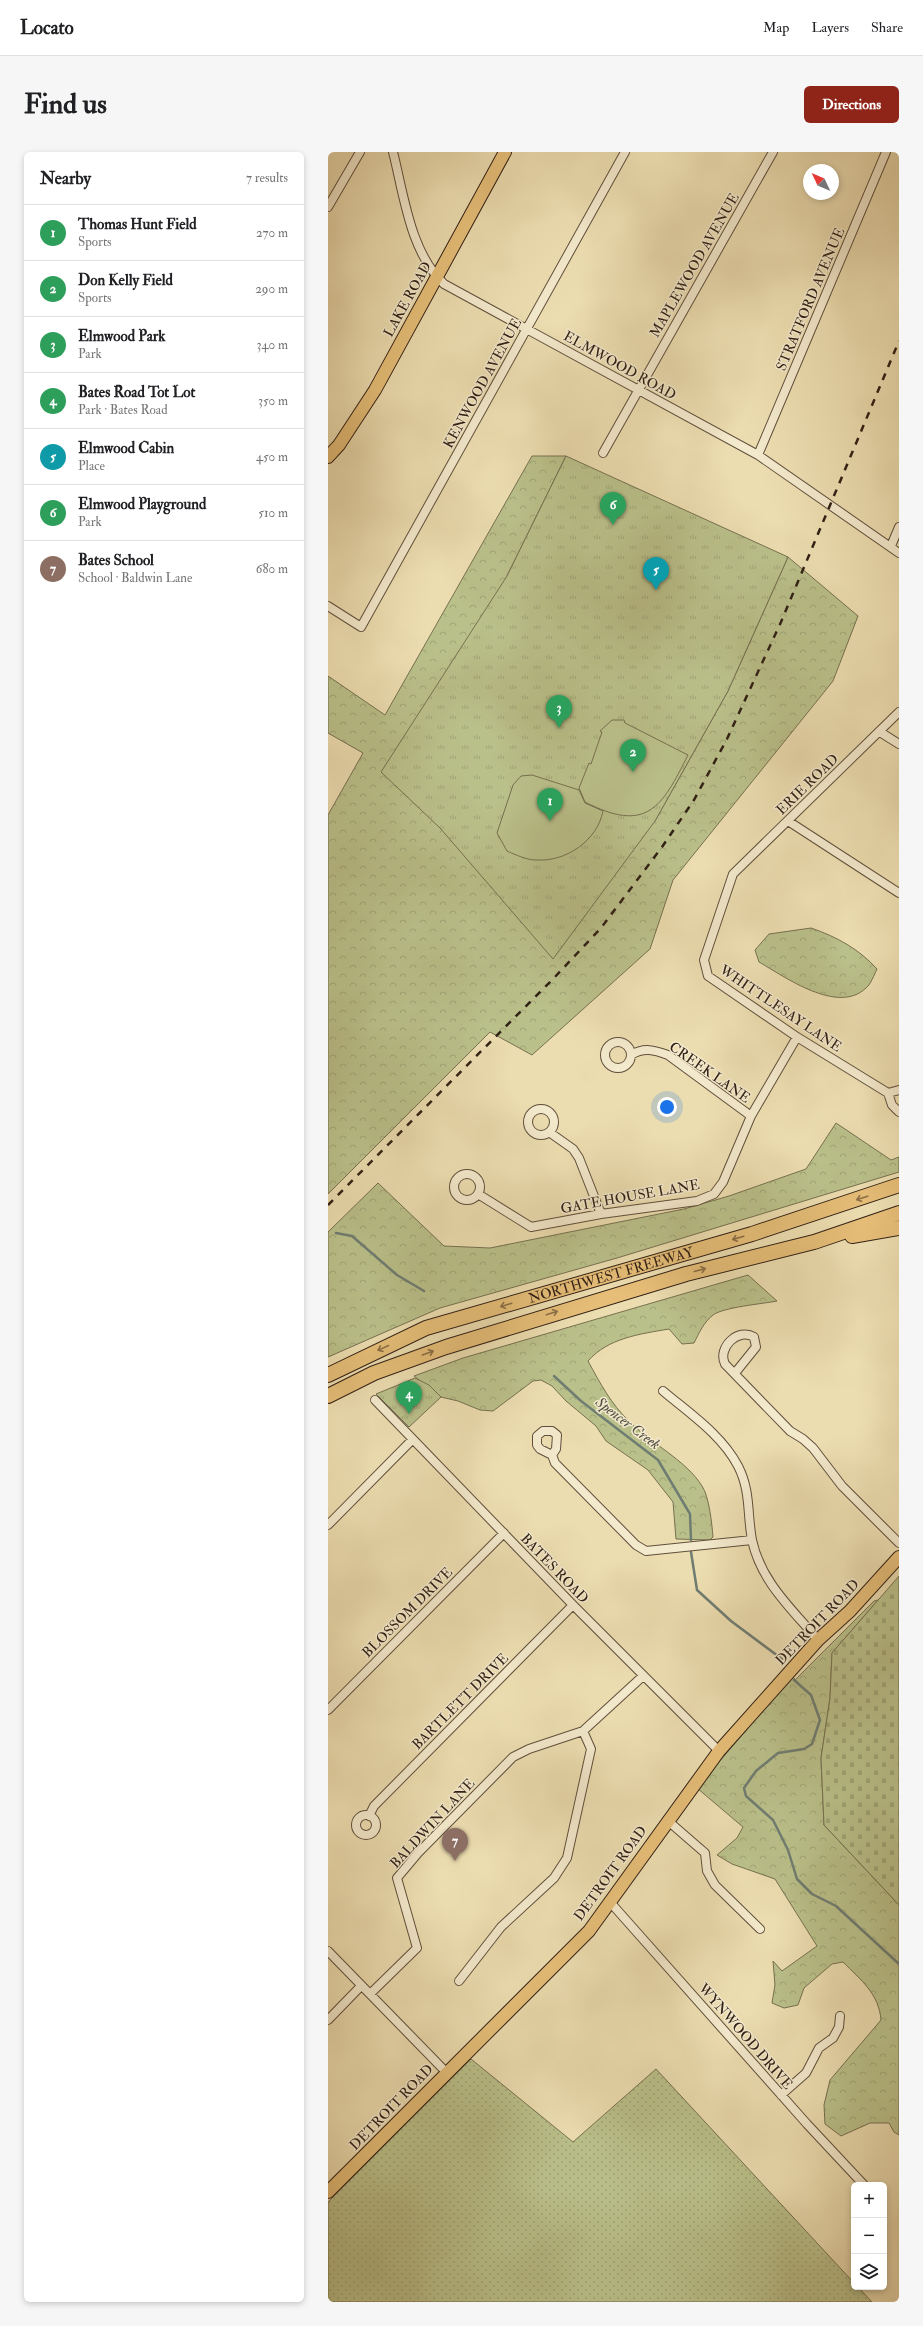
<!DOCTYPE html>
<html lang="en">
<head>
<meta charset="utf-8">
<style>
  :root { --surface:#fff; --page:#f6f6f6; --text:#202124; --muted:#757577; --line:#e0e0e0; --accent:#8f2418 }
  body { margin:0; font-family:"IM FELL Double Pica",serif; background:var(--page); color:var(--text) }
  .controls { position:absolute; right:12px; bottom:12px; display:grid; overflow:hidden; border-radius:6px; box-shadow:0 2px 6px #0003 }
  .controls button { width:36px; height:36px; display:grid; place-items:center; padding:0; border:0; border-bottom:1px solid var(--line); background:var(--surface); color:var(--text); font:20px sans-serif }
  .compass { position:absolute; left:475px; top:12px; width:36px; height:36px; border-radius:50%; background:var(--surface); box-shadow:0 2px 6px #0003; rotate:314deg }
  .you { position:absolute; left:339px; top:955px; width:14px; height:14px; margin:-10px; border:3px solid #fff; border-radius:50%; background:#1a73e8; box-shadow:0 0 0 6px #1a73e833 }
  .badge { display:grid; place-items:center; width:26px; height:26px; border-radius:50%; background:var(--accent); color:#fff; font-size:13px; font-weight:700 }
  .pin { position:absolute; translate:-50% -33px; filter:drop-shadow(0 1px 2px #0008) }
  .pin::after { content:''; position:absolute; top:21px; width:14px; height:12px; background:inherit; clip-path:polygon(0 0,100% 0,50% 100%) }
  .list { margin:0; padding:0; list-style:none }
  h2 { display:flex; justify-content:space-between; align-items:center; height:52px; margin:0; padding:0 16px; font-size:17px }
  h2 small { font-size:13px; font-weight:400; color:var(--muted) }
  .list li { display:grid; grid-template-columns:26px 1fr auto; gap:12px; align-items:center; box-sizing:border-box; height:56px; padding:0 16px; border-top:1px solid var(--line) }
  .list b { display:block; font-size:15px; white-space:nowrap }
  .list p { margin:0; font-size:13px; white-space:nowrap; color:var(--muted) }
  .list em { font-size:13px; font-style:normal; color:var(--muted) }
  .icon { flex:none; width:22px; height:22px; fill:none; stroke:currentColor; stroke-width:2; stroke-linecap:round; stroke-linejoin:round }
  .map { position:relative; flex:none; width:571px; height:2150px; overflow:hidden; border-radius:6px }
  header { display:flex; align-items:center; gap:24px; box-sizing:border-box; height:56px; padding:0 20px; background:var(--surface); border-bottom:1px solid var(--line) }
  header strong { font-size:19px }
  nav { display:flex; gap:22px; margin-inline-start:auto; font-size:14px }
  .intro { display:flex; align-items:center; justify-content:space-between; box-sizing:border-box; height:96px; padding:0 24px }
  h1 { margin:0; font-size:28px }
  .button { padding:10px 18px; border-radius:6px; background:var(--accent); color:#fff; font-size:14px; font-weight:700 }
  main { display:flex; gap:24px; padding:0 24px }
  aside { flex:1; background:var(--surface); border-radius:6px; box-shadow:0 2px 6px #0003 }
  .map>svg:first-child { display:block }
  .grass { fill:url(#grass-dots); stroke:#767050 }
  .forest { fill:url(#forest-crowns); stroke:#767050 }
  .cemetery { fill:url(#cemetery-stones); stroke:#767050 }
  .park { fill:url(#park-tufts); stroke:#767050 }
  .pitch { fill:#bac08a; stroke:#767050 }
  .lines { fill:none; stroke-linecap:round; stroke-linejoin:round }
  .stream { stroke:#6f7d72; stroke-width:2.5 }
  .minor-casing { stroke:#604f3c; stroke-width:10 }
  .primary-casing { stroke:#312016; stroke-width:14 }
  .motorway-casing { stroke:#312016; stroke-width:16 }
  .minor { stroke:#f3e9cc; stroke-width:8 }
  .primary { stroke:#e6be78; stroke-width:12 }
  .motorway { stroke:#e6be78; stroke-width:14 }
  .rail { stroke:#312016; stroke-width:2.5; stroke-dasharray:7 7; stroke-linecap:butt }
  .oneway { stroke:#8c6f47 }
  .labels { text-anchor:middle; stroke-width:3; stroke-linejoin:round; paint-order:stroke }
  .street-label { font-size:14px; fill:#312016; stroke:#f3e9cc }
  .water-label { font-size:15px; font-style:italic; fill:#504e44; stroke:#f3e9cc }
</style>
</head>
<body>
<header>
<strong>Locato</strong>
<nav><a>Map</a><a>Layers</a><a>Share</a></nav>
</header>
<div class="intro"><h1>Find us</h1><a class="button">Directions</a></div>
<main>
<aside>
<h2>Nearby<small>7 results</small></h2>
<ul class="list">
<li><span class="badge" style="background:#2e9e5b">1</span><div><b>Thomas Hunt Field</b><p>Sports</p></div><em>270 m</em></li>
<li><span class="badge" style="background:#2e9e5b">2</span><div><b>Don Kelly Field</b><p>Sports</p></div><em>290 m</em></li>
<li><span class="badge" style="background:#2e9e5b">3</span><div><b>Elmwood Park</b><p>Park</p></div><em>340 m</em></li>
<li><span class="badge" style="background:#2e9e5b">4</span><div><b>Bates Road Tot Lot</b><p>Park · Bates Road</p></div><em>350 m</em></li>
<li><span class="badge" style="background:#0f9aa8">5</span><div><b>Elmwood Cabin</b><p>Place</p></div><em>450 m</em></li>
<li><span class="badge" style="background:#2e9e5b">6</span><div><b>Elmwood Playground</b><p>Park</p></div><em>510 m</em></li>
<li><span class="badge" style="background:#8d6e63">7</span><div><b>Bates School</b><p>School · Baldwin Lane</p></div><em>680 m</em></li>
</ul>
</aside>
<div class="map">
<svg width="571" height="2150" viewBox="0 0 571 2150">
  <defs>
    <pattern id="grass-dots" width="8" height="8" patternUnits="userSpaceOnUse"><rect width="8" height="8" fill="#bac08a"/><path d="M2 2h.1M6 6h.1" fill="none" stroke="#a0a576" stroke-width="1.8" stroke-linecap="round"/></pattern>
    <pattern id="forest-crowns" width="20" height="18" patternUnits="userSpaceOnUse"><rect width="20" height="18" fill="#bac08a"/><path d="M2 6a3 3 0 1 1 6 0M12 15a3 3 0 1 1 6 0" fill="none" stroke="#a0a576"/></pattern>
    <pattern id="cemetery-stones" width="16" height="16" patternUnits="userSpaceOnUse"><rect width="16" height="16" fill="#bac08a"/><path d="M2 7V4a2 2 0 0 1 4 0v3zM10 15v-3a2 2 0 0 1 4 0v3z" fill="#a0a576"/></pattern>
    <pattern id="park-tufts" width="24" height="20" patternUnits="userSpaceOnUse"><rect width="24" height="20" fill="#bac08a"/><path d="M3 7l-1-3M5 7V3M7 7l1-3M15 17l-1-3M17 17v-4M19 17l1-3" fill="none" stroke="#a0a576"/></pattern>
  </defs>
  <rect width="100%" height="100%" fill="#ecddb0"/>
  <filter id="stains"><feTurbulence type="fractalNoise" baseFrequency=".005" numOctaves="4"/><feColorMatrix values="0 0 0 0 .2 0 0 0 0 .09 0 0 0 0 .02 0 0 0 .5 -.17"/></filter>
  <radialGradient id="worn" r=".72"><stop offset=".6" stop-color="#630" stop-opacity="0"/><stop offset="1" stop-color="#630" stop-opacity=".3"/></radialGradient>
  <path class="grass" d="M143,1907L245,1990L328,1917L526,2131V2135H530L544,2150H0V2050Z"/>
  <path class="forest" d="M204,304H238L179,424L327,669L400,539L460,405L530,464L505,529L345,728L322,797L204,903L162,880L0,1042V663L35,601L0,581V524L57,563Z
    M483,776C509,785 531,797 549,817C546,823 543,832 538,836C510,863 457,825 431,810L427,798L441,782Z
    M508,971L563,1008L571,1005V1020L289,1106L112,1156L0,1205V1080L50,1031L116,1094L162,1096L356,1057L401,1044L478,1017Z
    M420,1123L449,1149C434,1152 396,1155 385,1163C376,1170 371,1181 366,1191L354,1192L341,1177C312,1182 280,1186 260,1209C272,1231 283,1252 301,1269C322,1291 358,1308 374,1334C381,1344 384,1372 385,1385L382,1388L348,1387L345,1350L320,1318L278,1289L268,1274L238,1249L224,1234L213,1228L205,1229L165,1259L152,1258L130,1249L113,1245L86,1224L135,1206Z
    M550,1448L504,1501L502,1546L493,1606L496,1673L571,1753V1983L566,1980L561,1971H542L513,1984L497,1972L496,1953L502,1928L553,1868C551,1842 533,1828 515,1810L504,1812L476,1836L470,1853L456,1856L444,1851L447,1833L445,1809L454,1819L489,1794L447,1727L404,1712L389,1703L409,1686L415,1675L369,1636L464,1524L474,1535L467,1528L546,1449Z"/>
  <path class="cemetery" d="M571,1424V1753L496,1673L493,1606L502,1546L504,1501Z"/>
  <path class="park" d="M238,304L460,405L400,539L327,669L225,807L112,676L53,620L179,424Z
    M87,1226L101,1233L113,1245L81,1275L48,1242Z"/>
  <path class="pitch" d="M284,568H296L297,571L360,603C334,655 319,682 257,650L251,636L261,611L263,612L274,580L272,579Z
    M204,623L251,638L257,651L275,659C269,689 238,710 208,708C199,708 188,703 179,699L169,681L185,633L193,624Z"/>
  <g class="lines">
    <path class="stream" d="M8,1081L24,1084L69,1123L96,1139
      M226,1224L253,1249L330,1308L362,1362L363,1388
      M363,1400L369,1438L403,1469L454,1507
      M466,1528L483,1543L492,1568L484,1592L476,1597L450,1601L428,1619L416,1636L418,1644L445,1668L460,1698L469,1727L484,1742L508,1754L571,1812"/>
    <g class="minor-casing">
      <path id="minor" d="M65,0C76,43 82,100 116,132L430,303L571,401
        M0,55L32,0
        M275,301L445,0
        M430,303L558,0
        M563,394L571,375
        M0,454L33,475L297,0
        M571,560L405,722L376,808L380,824L469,885L560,941L564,953L571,960
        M552,580L571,592
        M460,669L571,741
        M277 903a13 13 0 1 1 26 0a13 13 0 1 1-26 0Z
        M303,903C316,895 326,898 340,903L423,964
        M560,941L571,938
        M200 970a13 13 0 1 1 26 0a13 13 0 1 1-26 0Z
        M221,980L245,997L251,1006L273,1062
        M126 1035a13 13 0 1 1 26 0a13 13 0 1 1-26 0Z
        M150,1042L203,1075L273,1062L369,1049L386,1042L395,1030L423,964L469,885
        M407,1221L428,1195L426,1185C410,1175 389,1196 397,1212L462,1279L475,1287L485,1296L514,1334L571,1391
        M335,1239C361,1261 394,1283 410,1314C423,1339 419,1362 424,1388C433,1430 464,1457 490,1488
        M47,1248L245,1453L391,1599
        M224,1303L212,1297L209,1293V1284L215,1279H224L229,1283L228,1297L224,1303L227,1311L308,1393L318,1399L424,1388
        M0,1373L84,1288
        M0,1558L176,1381
        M28 1673a10 10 0 1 1 20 0a10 10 0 1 1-20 0Z
        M41,1664L46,1654L245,1453
        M339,1668L377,1701L379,1719L387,1733L432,1777
        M282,1750L479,1972L536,2033
        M0,1799L118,1920
        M131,1829L173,1775L226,1726L239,1706L263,1597L255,1579
        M42,1842L89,1796L69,1726L90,1701L185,1605L201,1597L255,1579L315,1524
        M0,1868L33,1834
        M453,1943L478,1921L491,1896L505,1886L511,1875L512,1864"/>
    </g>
    <g class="primary-casing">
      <path id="primary" d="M0,305L11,293L47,238L177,0
        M0,2040L261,1779L391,1599L490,1488L522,1459L571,1405"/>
    </g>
    <g class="motorway-casing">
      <g id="motorway">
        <path d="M524,1084L571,1076"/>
        <path id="s1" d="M0,1223L98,1176L424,1082L571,1033"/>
        <path d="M0,1244L46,1221L118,1195L358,1122L486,1090L571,1061"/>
      </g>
    </g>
    <use href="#minor" class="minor"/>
    <use href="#primary" class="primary"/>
    <use href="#motorway" class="motorway"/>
    <path class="rail" d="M0,1053L225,827L273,776L334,695L366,648L399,587L453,470L571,189"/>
  </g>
  <defs><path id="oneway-shaft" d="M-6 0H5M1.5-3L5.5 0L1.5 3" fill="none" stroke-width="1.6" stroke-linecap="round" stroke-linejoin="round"/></defs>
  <g class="oneway">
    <use href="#oneway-shaft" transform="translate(534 1046) rotate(162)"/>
    <use href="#oneway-shaft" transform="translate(410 1086) rotate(164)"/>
    <use href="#oneway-shaft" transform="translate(372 1118) rotate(-15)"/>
    <use href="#oneway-shaft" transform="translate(178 1153) rotate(163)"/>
    <use href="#oneway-shaft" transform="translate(224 1161) rotate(-18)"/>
    <use href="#oneway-shaft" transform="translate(55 1196) rotate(155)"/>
    <use href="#oneway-shaft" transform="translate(100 1201) rotate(-20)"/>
  </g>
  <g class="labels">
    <g class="street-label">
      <text transform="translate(366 113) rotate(-60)" y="5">MAPLEWOOD AVENUE</text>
      <text transform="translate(79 147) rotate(-61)" y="5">LAKE ROAD</text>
      <text transform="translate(482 147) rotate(-67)" y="5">STRATFORD AVENUE</text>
      <text transform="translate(292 213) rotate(29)" y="5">ELMWOOD ROAD</text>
      <text transform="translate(154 231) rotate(-61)" y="5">KENWOOD AVENUE</text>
      <text transform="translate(479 632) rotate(-44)" y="5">ERIE ROAD</text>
      <text transform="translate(453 856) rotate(34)" y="5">WHITTLESAY LANE</text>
      <text transform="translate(382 920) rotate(35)" y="5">CREEK LANE</text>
      <text transform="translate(302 1044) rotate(-10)" y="5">GATE HOUSE LANE</text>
      <text dy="5" stroke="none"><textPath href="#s1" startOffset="301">NORTHWEST FREEWAY</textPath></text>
      <text transform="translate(227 1416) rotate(46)" y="5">BATES ROAD</text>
      <text transform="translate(79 1460) rotate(-45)" y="5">BLOSSOM DRIVE</text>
      <text transform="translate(489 1470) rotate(-46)" y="5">DETROIT ROAD</text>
      <text transform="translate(132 1549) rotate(-45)" y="5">BARTLETT DRIVE</text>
      <text transform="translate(104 1671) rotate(-47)" y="5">BALDWIN LANE</text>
      <text transform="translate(282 1721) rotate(-54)" y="5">DETROIT ROAD</text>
      <text transform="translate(418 1884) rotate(49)" y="5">WYNWOOD DRIVE</text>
      <text transform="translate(63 1955) rotate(-46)" y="5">DETROIT ROAD</text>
    </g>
    <g class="water-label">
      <text transform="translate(300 1271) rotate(37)" y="5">Spencer Creek</text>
    </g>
  </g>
  <rect width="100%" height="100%" filter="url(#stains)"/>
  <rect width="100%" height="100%" fill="url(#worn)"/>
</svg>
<div class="controls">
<button>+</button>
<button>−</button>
<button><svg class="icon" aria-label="layers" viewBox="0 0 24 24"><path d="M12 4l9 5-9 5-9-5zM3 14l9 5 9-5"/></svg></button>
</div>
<svg class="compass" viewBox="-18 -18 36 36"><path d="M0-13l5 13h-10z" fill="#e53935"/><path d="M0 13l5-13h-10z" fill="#757577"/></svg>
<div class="you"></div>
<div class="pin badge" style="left:222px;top:669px;background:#2e9e5b">1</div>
<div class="pin badge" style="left:305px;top:620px;background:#2e9e5b">2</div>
<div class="pin badge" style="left:231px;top:576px;background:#2e9e5b">3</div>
<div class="pin badge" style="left:81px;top:1262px;background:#2e9e5b">4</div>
<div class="pin badge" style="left:328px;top:438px;background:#0f9aa8">5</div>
<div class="pin badge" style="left:285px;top:373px;background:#2e9e5b">6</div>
<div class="pin badge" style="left:127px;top:1709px;background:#8d6e63">7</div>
</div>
</main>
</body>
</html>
